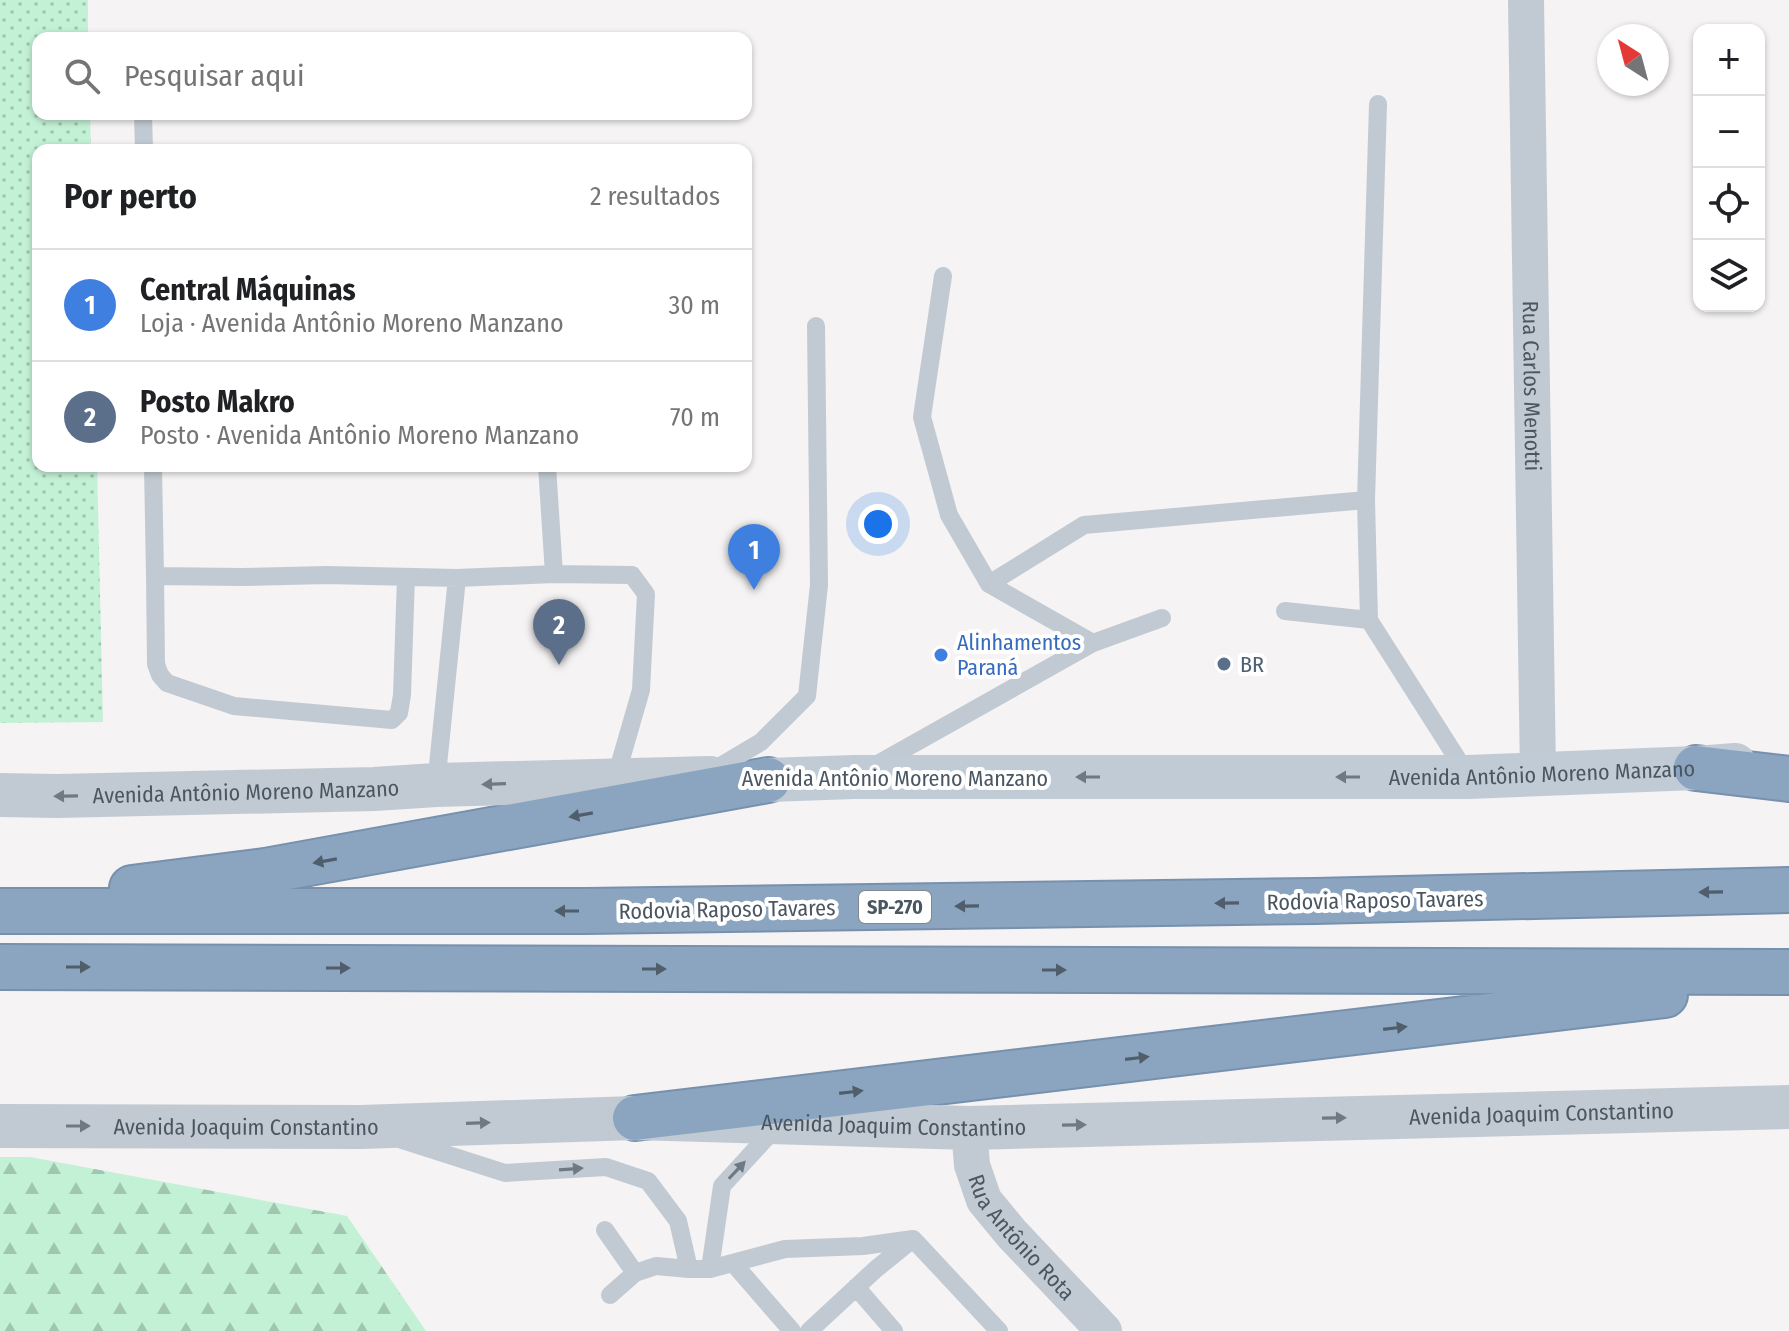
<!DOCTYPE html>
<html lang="pt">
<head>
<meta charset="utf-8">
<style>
  :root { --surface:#fff; --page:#f2f2f2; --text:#202124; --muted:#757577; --line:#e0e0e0; --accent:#0f766e }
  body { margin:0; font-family:"Fira Sans Condensed",sans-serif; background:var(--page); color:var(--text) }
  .controls { position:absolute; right:24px; top:24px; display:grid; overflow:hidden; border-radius:16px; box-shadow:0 2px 6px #0004 }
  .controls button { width:72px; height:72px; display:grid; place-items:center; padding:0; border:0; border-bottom:2px solid var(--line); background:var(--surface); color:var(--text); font:40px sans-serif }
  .compass { position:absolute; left:1597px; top:24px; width:72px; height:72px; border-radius:50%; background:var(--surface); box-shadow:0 2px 6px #0004; rotate:324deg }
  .you { position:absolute; left:878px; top:524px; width:28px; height:28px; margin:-20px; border:6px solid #fff; border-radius:50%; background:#1a73e8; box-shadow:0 0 0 12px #1a73e833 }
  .badge { display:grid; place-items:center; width:52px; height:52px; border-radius:50%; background:var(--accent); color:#fff; font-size:26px; font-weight:700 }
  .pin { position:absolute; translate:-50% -66px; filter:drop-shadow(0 2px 4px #0008) }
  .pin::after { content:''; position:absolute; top:42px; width:28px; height:24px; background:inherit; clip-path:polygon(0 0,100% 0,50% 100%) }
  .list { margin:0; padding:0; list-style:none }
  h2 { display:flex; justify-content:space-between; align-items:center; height:104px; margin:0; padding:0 32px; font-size:34px }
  h2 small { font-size:26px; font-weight:400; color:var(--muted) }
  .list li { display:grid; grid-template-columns:52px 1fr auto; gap:24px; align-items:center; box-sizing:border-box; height:112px; padding:0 32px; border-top:2px solid var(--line) }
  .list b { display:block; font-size:30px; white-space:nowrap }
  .list p { margin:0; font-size:26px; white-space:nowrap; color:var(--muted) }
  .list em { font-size:26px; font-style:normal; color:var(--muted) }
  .icon { flex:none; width:44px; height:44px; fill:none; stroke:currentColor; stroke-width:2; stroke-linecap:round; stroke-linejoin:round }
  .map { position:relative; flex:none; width:1789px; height:1331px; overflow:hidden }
  .search { position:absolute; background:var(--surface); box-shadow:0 2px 6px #0004; left:32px; top:32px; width:720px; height:88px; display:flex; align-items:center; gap:20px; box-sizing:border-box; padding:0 28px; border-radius:16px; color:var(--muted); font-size:30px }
  .panel { position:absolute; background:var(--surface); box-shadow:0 2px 6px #0004; left:32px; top:144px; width:720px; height:328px; border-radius:16px }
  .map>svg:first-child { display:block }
  .grass { fill:url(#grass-dots) }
  .forest { fill:url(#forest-firs) }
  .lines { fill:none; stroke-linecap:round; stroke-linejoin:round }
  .motorway-casing { stroke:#7690ad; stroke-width:48 }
  .service { stroke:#c1cad2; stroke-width:18 }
  .minor { stroke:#c1cad2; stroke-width:36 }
  .tertiary { stroke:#c1cad2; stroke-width:44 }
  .secondary { stroke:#c1cbd6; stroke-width:44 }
  .motorway { stroke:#8ba5c1; stroke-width:44 }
  .oneway { fill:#6e7984 }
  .oneway2 { fill:#6e7983 }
  .oneway3 { fill:#505e6b }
  .shop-dot { fill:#3f7fe0; stroke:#fff; stroke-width:3 }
  .service-dot { fill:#5c6f8a; stroke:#fff; stroke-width:3 }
  .labels { text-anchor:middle; stroke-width:8; stroke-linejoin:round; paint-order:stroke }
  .shield { fill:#fff; stroke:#808990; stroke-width:2 }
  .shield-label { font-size:20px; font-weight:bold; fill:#4a5661 }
  .street-label { font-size:22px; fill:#4a5661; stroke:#fff }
  .shop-label { font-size:22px; fill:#366cbe; stroke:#fff; text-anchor:start }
  .service-label { font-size:22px; fill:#4e5e75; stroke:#fff; text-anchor:start }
</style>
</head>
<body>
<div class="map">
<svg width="1789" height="1331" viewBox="0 0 1789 1331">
  <defs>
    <pattern id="grass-dots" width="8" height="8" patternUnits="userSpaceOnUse" patternTransform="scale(2)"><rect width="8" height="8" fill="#c3f1d5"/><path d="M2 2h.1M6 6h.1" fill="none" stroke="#a0c6b0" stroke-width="1.8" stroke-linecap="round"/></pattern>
    <pattern id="forest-firs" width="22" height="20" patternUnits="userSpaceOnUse" patternTransform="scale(2)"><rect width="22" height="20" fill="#c3f1d5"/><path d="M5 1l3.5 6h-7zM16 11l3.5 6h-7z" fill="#a0c6b0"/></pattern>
  </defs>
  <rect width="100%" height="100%" fill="#f5f3f3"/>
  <path class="grass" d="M0,0H88V38H38V114H90L91,150H38V466H97L103,722L0,723Z"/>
  <path class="forest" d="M0,1157H30L347,1216L426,1331H0Z"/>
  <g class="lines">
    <g class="motorway-casing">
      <path id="motorway" d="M1696,768L1789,779
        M132,888L265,871L768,780
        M0,911H586L1315,901L1789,890
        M0,967L1789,972
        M635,1118L1665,995"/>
    </g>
    <path class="service" d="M1378,104L1366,500L1369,620L1467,774
      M143,114L144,150
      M943,276L922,417L949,515L989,584L1093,643
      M153,466L155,576
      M547,466L554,574
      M406,577L402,695L399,713L392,720L234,706L167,683L160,675L156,664L155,576L242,577L327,575L457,578L554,574L632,575L646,594L641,690L615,780
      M989,584L1084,525L1366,500
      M1285,611L1369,620
      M874,766L1093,643L1162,618
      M707,774L761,742L807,696L819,585L816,326
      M436,785L457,578
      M402,1140L505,1173L606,1167L648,1181L678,1221L689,1269
      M605,1230L635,1273
      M913,1239L999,1331
      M733,1263L792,1331
      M710,1269L722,1186L777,1126
      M856,1287L894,1331
      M610,1295L635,1273L656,1266L689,1269H710L785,1249L863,1246L913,1239L876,1269L809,1331"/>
    <g class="minor">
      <path id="s1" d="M1526,0L1538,774"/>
      <path id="s2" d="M969,1128L972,1165L984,1200L1012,1234L1104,1331"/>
    </g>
    <g class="tertiary">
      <path id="s3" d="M0,795L57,796L374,789L436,785L710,778"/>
      <path id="s4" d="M0,1126L361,1127L635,1118L969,1128L1789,1107"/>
    </g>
    <path class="secondary" id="s5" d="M768,780L854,777H1468L1696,768L1735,765"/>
    <use href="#motorway" class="motorway"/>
  </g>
  <defs><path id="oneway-solid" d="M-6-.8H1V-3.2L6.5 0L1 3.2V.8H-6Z" transform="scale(2)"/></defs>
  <g class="oneway">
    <use href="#oneway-solid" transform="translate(1088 777) rotate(180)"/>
    <use href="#oneway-solid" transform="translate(1348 777) rotate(180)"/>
  </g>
  <g class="oneway2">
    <use href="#oneway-solid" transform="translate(494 784) rotate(178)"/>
    <use href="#oneway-solid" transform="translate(66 796) rotate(179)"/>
    <use href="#oneway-solid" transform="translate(1334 1118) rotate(-1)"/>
    <use href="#oneway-solid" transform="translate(478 1123) rotate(-2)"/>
    <use href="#oneway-solid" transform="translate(1074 1125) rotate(-1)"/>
    <use href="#oneway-solid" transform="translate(78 1126)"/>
    <use href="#oneway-solid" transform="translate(571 1169) rotate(-4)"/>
    <use href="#oneway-solid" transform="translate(737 1170) rotate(-47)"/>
  </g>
  <g class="oneway3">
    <use href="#oneway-solid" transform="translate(581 815) rotate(170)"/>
    <use href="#oneway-solid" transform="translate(325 861) rotate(170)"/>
    <use href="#oneway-solid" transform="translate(1711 892) rotate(179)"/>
    <use href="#oneway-solid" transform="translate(1227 903) rotate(179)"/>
    <use href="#oneway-solid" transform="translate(967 906) rotate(179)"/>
    <use href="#oneway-solid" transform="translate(567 911) rotate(-180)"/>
    <use href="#oneway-solid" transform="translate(78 967)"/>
    <use href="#oneway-solid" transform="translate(338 968)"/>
    <use href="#oneway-solid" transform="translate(654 969)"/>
    <use href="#oneway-solid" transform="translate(1054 970)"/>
    <use href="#oneway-solid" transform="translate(1395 1028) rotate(-7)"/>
    <use href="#oneway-solid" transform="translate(1137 1058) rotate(-7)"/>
    <use href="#oneway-solid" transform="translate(851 1092) rotate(-7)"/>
  </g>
  <circle class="shop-dot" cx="941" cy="655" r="8"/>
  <circle class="service-dot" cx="1224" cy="664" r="8"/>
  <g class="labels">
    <rect class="shield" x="859" y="891" width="72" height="32" rx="6"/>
    <g class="shield-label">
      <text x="895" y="914">SP-270</text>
    </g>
    <g class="street-label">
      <text dy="8" stroke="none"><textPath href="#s1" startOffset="386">Rua Carlos Menotti</textPath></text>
      <text dy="8" stroke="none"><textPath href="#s5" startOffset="774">Avenida Antônio Moreno Manzano</textPath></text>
      <text x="895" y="786">Avenida Antônio Moreno Manzano</text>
      <text dy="8" stroke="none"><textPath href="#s3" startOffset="246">Avenida Antônio Moreno Manzano</textPath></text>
      <text transform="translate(1375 900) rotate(-1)" y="8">Rodovia Raposo Tavares</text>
      <text transform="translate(727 909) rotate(-1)" y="8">Rodovia Raposo Tavares</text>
      <text dy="8" stroke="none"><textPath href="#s4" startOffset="1542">Avenida Joaquim Constantino</textPath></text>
      <text dy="8" stroke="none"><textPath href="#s4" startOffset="894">Avenida Joaquim Constantino</textPath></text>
      <text dy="8" stroke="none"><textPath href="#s4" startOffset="246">Avenida Joaquim Constantino</textPath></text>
      <text dy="8" stroke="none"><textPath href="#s2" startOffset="126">Rua Antônio Rota</textPath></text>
    </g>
    <g class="shop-label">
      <text x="957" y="650">Alinhamentos<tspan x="957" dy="25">Paraná</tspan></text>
    </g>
    <g class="service-label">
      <text x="1240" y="672">BR</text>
    </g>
  </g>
</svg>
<div class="controls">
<button>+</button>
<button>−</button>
<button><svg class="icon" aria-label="locate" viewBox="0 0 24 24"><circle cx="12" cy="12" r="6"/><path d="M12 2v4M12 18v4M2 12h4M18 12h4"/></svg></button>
<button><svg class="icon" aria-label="layers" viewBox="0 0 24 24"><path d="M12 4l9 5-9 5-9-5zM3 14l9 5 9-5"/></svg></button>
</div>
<svg class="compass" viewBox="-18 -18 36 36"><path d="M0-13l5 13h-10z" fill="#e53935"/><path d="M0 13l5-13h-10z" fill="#757577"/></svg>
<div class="you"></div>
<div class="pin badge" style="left:754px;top:590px;background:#3f7fe0">1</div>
<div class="pin badge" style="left:559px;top:665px;background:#5c6f8a">2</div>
<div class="search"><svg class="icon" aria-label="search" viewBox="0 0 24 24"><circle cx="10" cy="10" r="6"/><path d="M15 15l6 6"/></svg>Pesquisar aqui</div>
<section class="panel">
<h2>Por perto<small>2 resultados</small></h2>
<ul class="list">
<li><span class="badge" style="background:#3f7fe0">1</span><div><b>Central Máquinas</b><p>Loja · Avenida Antônio Moreno Manzano</p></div><em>30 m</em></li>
<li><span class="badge" style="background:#5c6f8a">2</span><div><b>Posto Makro</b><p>Posto · Avenida Antônio Moreno Manzano</p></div><em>70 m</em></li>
</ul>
</section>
</div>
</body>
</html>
